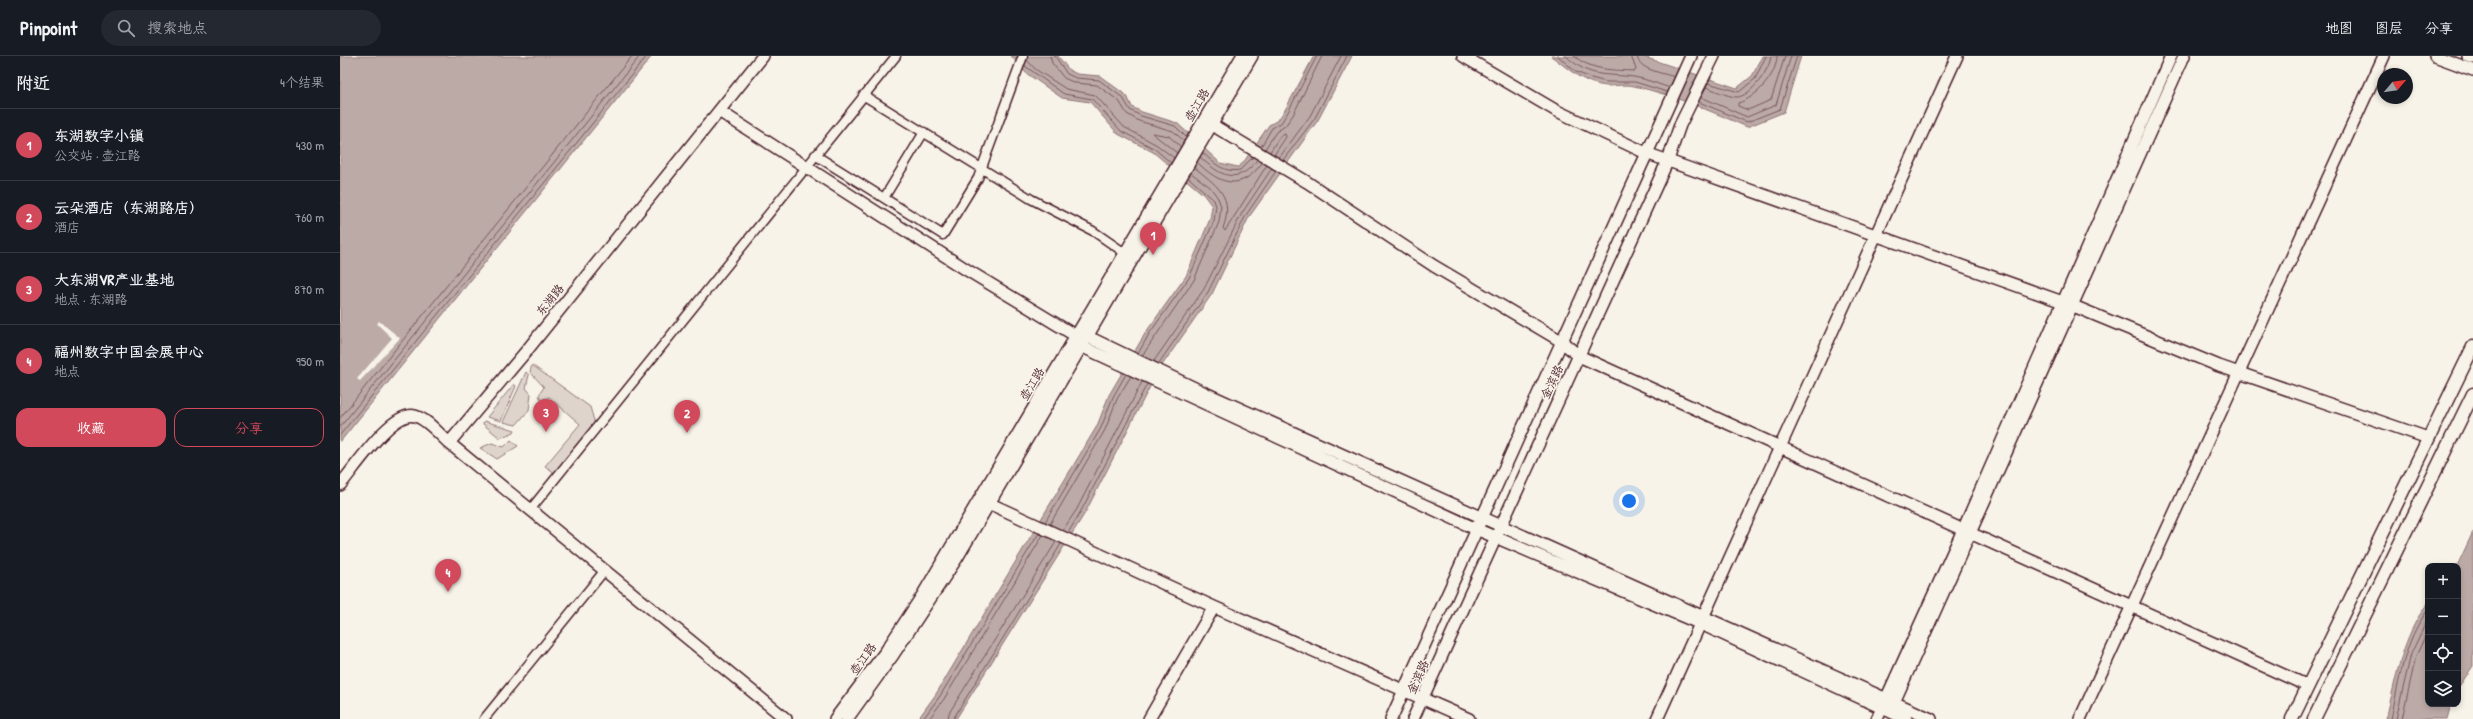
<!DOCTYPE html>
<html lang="zh">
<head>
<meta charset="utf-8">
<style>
  :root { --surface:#171b24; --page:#242831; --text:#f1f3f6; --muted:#9ea1a6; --line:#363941; --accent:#d1495b }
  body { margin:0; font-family:"Patrick Hand","LXGW WenKai TC",sans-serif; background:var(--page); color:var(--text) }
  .controls { position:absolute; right:12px; bottom:12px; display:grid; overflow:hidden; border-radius:8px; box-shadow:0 2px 6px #0003 }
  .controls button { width:36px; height:36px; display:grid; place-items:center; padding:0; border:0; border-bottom:1px solid var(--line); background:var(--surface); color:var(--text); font:20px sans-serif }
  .compass { position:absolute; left:2037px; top:12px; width:36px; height:36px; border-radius:50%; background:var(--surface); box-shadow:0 2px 6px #0003; rotate:61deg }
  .you { position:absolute; left:1289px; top:445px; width:14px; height:14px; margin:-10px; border:3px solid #fff; border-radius:50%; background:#1a73e8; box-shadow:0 0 0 6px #1a73e833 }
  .badge { display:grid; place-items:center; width:26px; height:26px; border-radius:50%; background:var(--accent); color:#fff; font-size:13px; font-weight:700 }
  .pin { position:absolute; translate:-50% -33px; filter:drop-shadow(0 1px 2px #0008) }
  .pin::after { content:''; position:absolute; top:21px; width:14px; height:12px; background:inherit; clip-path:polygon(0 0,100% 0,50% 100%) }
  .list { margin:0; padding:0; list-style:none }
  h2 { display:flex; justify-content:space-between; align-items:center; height:52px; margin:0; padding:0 16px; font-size:17px }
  h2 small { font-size:13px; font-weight:400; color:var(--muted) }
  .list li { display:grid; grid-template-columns:26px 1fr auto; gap:12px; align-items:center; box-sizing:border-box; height:72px; padding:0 16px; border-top:1px solid var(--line) }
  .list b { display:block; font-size:15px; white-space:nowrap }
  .list p { margin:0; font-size:13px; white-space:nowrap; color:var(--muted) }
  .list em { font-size:13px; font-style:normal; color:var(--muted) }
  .actions { display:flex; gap:8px; padding:12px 16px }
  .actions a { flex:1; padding:9px 0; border:1px solid var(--accent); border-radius:12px; text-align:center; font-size:14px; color:var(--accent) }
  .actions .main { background:var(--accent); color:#fff }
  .icon { flex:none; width:22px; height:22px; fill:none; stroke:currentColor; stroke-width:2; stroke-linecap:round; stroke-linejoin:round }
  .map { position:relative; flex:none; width:2133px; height:663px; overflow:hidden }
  header { display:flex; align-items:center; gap:24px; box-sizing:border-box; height:56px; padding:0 20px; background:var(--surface); border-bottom:1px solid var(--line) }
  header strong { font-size:19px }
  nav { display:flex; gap:22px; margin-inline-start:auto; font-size:14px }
  .search { width:280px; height:36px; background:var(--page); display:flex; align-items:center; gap:10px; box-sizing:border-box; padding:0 14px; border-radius:22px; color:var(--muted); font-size:15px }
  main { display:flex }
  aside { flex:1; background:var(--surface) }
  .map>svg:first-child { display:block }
  .green { fill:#ded4cc; stroke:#947a7c }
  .water { fill:#bcaaa7; stroke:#8e7275 }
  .pier { fill:#f7f3e8 }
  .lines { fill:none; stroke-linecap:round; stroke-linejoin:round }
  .shore { stroke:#78575d; stroke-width:1 }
  .street-casing { stroke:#4a1f2b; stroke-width:11 }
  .secondary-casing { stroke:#4a1f2b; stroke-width:14 }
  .primary-casing { stroke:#4a1f2b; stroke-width:15 }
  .street { stroke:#f7f3e8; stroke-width:8 }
  .secondary { stroke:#f7f3e8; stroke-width:11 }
  .primary { stroke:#f7f3e8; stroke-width:12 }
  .labels { text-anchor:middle; stroke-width:3.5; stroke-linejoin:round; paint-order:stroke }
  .street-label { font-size:12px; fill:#4a1f2b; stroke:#f7f3e8 }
</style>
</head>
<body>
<header>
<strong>Pinpoint</strong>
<div class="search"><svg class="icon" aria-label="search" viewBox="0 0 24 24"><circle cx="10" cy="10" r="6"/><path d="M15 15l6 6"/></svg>搜索地点</div>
<nav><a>地图</a><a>图层</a><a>分享</a></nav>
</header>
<main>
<aside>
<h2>附近<small>4个结果</small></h2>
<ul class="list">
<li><span class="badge">1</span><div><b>东湖数字小镇</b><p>公交站 · 壶江路</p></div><em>430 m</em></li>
<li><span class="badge">2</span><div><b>云朵酒店（东湖路店）</b><p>酒店</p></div><em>760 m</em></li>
<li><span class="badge">3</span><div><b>大东湖VR产业基地</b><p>地点 · 东湖路</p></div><em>870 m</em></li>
<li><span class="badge">4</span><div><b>福州数字中国会展中心</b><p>地点</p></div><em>950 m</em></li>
</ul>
<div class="actions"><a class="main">收藏</a><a>分享</a></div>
</aside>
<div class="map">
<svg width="2133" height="663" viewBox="0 0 2133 663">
  <rect width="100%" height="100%" fill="#f7f3e8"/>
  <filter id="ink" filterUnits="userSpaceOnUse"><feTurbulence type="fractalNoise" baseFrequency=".025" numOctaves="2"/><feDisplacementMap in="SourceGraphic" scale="8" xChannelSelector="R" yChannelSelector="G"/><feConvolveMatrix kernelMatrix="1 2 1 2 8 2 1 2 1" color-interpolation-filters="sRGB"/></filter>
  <g filter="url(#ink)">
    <path class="green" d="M192,309L250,351L255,368L215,417L205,410L240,368L209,341L201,344L199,339L204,331L190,316Z
      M186,316L189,319L186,332L191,338L189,354L176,369L163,366Z
      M174,328L176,330L161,365L147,361Z
      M144,365L175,374L174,376L160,382L143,368Z
      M171,384L178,390L157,403L140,392L152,387L164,391Z"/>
    <path class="water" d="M0,0H312L0,386Z
      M671,0H718L729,14L737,18L760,20L787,40L792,51L802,56L837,67L880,107L898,111L903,107L929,69L938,64L945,54L974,0H1012L978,64L909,161L872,238L818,315L745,457L616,663H578L596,638L757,370L769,339L806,276L846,220L870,163L872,150L863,138L813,96L778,78L750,46L722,42L686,17Z
      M1211,0H1301L1397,32L1412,20L1423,0H1461L1444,56L1407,71C1371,55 1333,39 1294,30C1285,28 1276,30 1267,30C1243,28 1229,13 1211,0Z
      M2133,476V610L2118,632L2117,510Z
      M2088,547V648H2111L2107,663H2046C2056,623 2062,580 2088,547Z"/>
    <path class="pier" d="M39,265L60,282L20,325L17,323L52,282L37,268Z"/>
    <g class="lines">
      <path class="shore" d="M710,0L712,7L724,22L735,27L757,29L779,45L787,58L799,65L833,75L844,85
        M715,0L727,18L736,22L759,24L783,42L790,54L801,60L835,70L846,81
        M1218,0L1236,16L1251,22L1267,26H1295L1327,36
        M1226,0C1251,23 1263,17 1294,21C1306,23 1318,28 1330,32
        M1234,0C1252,15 1273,14 1295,15L1296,13L1291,0
        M1297,0C1298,14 1323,17 1335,21
        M1437,0C1437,19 1416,42 1398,47V50L1408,54L1431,44L1445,0
        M687,4L695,13L726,33L755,39L784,71L817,89L834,102
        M685,10L724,38L752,43L781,75L815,93L831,107
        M1368,27L1399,36L1415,23L1426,0
        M1366,31C1375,34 1386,40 1396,41C1410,42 1431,12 1431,0
        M1361,41L1407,61L1436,49L1451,0
        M1359,46L1407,66L1440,53L1457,0
        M921,91L932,72L941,67L948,56L977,0
        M925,93L936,76L945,70L953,59L982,0
        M930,96L940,80L945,78L946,81L934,99
        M837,97L812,77L829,80L841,91
        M863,97C874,107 883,117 900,114L913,101
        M860,101C880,120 898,130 917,104
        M939,102L970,60L1001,0
        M943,104L975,62L1007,0
        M857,106C880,129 901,136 922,107
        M854,111C876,129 895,140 883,172L885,175L927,109
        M798,298L809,278L849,222L874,165L876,150L874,144L848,121
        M802,300L854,224L879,166L881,150L878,142L870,131L851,117
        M814,305L864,233L902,157L932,112
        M819,307L868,236L906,159L936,115
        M0,362L292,0
        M0,371L300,0
        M0,379L307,0
        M705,466L761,372L773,341L786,318
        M710,468L765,374L777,343L791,320
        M723,474L737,453L802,326
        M728,477L741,455L807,328
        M583,663L600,640L699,477
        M589,663L604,643L703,479
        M608,663L609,657L716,486
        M613,663L721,488
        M2051,663C2059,626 2064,584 2088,554
        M2056,663L2071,598L2088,562
        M2062,663L2076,600L2088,574"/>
      <g class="street-casing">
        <path id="street" d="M523,39L691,143L753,175L785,197
          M475,99L603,179L638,122L683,0
          M544,142L584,76
          M190,454L556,0
          M144,663L265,514"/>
      </g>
      <g class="secondary-casing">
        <path id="secondary" d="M1123,0L1215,54L1306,97L1731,249L1879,310L2088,382
          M2095,0L2133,14
          M2128,0L2133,2
          M379,55L627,214L736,280
          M864,64L967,126L1094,210L1221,285L1239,300L1968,630
          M738,276L865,337L1591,663
          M732,286L1136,473L1361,568L1566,663
          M109,387L446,663
          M0,429C14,413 52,354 75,360C87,363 99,378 109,387L188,293L423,0
          M642,444L874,551L1129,663
          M1551,653L1844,0
          M495,663L546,595L582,540L902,0
          M507,663L553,599L617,502L912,0
          M809,663L874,551
          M1051,663L1351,0
          M1073,663L1328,104L1340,69L1374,0
          M1317,663L1617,0
          M1537,663L1623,474L1831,0
          M1740,663L2044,0"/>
      </g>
      <g class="primary-casing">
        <path id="primary" d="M1952,663L2133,291
          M1974,663L2133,338"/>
      </g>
      <use href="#street" class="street"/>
      <use href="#secondary" class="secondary"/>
      <use href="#primary" class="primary"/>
    </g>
  </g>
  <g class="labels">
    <g class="street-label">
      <text transform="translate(857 49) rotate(-59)" y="4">壶江路</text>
      <text transform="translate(210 244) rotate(-51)" y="4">东湖路</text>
      <text transform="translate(1212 326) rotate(-65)" y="4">金滨路</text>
      <text transform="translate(692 328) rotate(-59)" y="4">壶江路</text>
      <text transform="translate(523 603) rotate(-54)" y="4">壶江路</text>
      <text transform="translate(1078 621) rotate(-66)" y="4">金滨路</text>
    </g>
  </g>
</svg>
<div class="controls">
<button>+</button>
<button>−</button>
<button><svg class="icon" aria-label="locate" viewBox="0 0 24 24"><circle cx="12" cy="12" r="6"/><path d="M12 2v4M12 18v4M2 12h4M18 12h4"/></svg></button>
<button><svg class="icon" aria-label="layers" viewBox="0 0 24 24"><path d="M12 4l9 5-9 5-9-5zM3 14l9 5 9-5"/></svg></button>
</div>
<svg class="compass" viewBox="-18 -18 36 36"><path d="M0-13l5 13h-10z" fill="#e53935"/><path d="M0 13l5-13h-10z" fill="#9ea1a6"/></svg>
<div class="you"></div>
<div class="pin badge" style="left:813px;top:199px">1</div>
<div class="pin badge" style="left:347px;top:377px">2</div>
<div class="pin badge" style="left:206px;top:376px">3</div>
<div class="pin badge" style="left:108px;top:536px">4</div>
</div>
</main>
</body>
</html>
